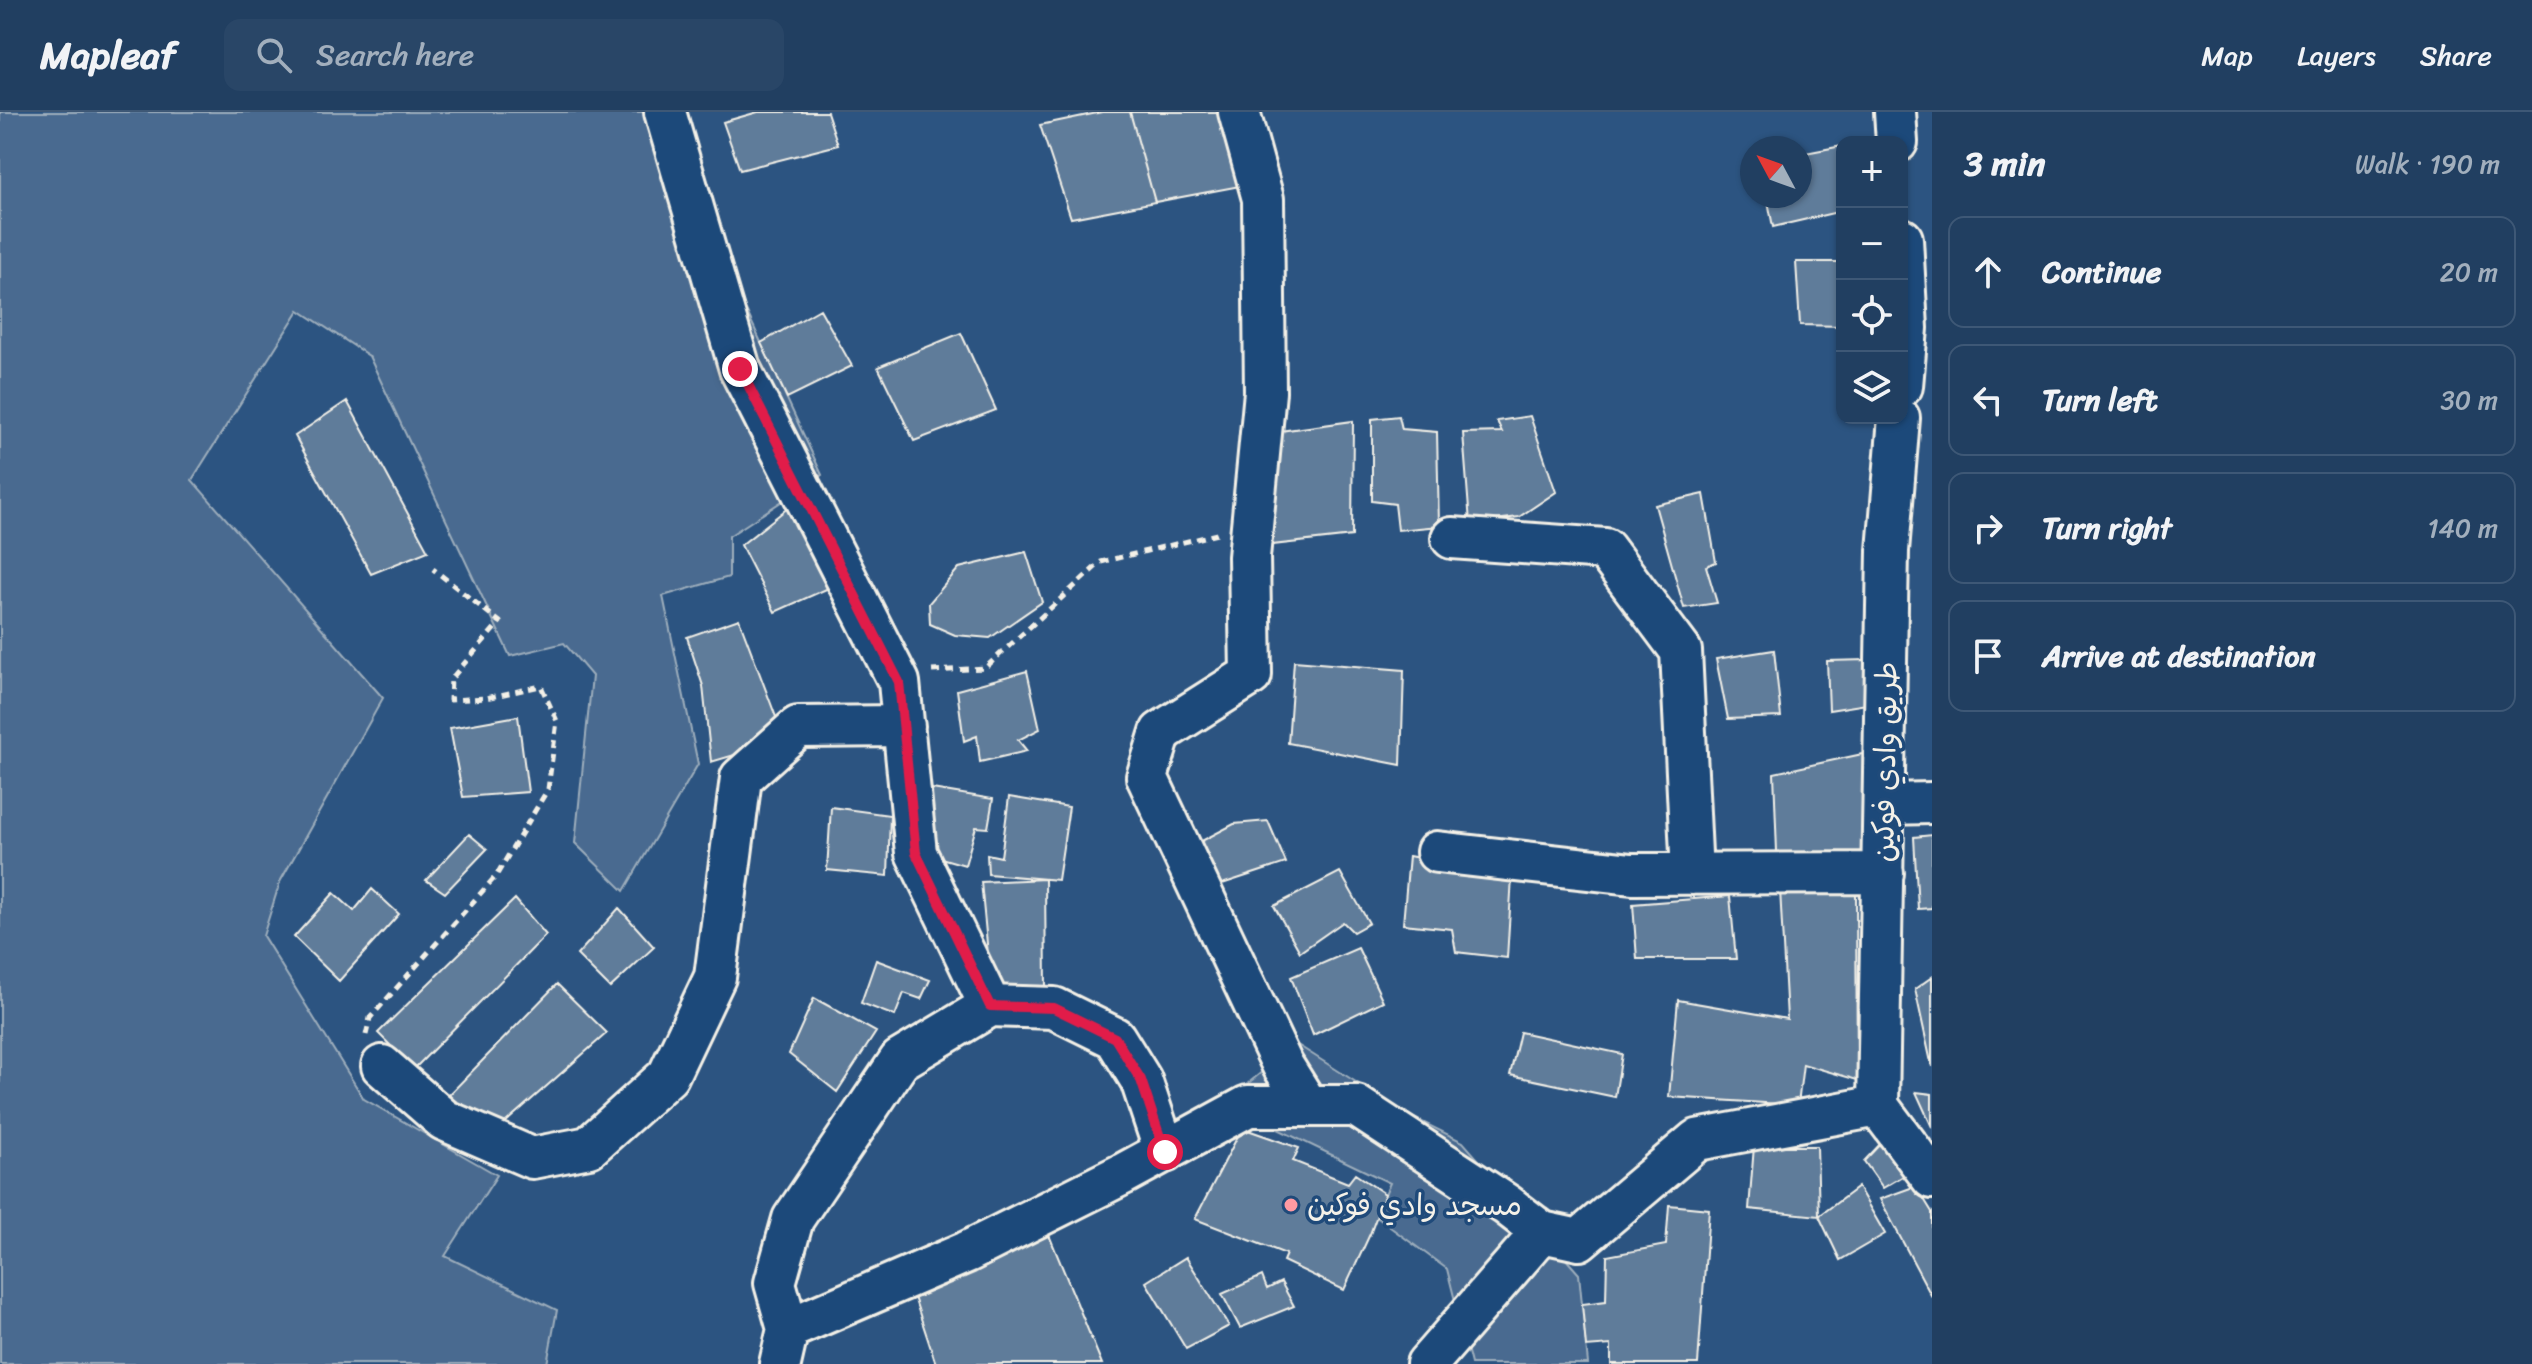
<!DOCTYPE html>
<html lang="en">
<head>
<meta charset="utf-8">
<style>
  :root { --surface:#213f61; --page:#294667; --text:#f1f3f6; --muted:#a2afbd; --line:#3e5876 }
  body { margin:0; font-family:Sriracha,"Playpen Sans Arabic",sans-serif; background:var(--page); color:var(--text) }
  .controls { position:absolute; right:24px; top:24px; display:grid; overflow:hidden; border-radius:16px; box-shadow:0 2px 6px #0004 }
  .controls button { width:72px; height:72px; display:grid; place-items:center; padding:0; border:0; border-bottom:2px solid var(--line); background:var(--surface); color:var(--text); font:40px sans-serif }
  .compass { position:absolute; left:1740px; top:24px; width:72px; height:72px; border-radius:50%; background:var(--surface); box-shadow:0 2px 6px #0004; rotate:311deg }
  .stop { position:absolute; width:24px; height:24px; margin:-18px; border:6px solid #e11d48; border-radius:50%; background:#fff }
  .stop.end { background:#e11d48; border-color:#fff; box-shadow:0 2px 8px #0008 }
  .list { margin:0; padding:0; list-style:none }
  h2 { display:flex; justify-content:space-between; align-items:center; height:104px; margin:0; padding:0 32px; font-size:34px }
  h2 small { font-size:26px; font-weight:400; color:var(--muted) }
  .list li { display:grid; grid-template-columns:52px 1fr auto; gap:24px; align-items:center; box-sizing:border-box; height:112px; margin:0 16px 16px; padding:0 16px; border:2px solid var(--line); border-radius:16px }
  .list b { display:block; font-size:30px; white-space:nowrap }
  .list em { font-size:26px; font-style:normal; color:var(--muted) }
  .icon { flex:none; width:44px; height:44px; fill:none; stroke:currentColor; stroke-width:2; stroke-linecap:round; stroke-linejoin:round }
  .map { position:relative; flex:none; width:1932px; height:1252px; overflow:hidden }
  header { display:flex; align-items:center; gap:48px; box-sizing:border-box; height:112px; padding:0 40px; background:var(--surface); border-bottom:2px solid var(--line) }
  header strong { font-size:38px }
  nav { display:flex; gap:44px; margin-inline-start:auto; font-size:28px }
  .search { width:560px; height:72px; background:var(--page); display:flex; align-items:center; gap:20px; box-sizing:border-box; padding:0 28px; border-radius:16px; color:var(--muted); font-size:30px }
  main { display:flex }
  aside { flex:1; background:var(--surface) }
  .map>svg:first-child { display:block }
  .grass { fill:#496b90; stroke:#9eaebc; stroke-width:2 }
  .building { fill:#5e7b9a; stroke:#f4f1e8; stroke-width:2 }
  .lines { fill:none; stroke-linecap:round; stroke-linejoin:round }
  .minor-casing { stroke:#f4f1e8; stroke-width:46 }
  .path { stroke:#f4f1e8; stroke-width:5; stroke-dasharray:8 6; stroke-linecap:butt }
  .minor { stroke:#1f4a7a; stroke-width:40 }
  .route { stroke:#e11d48; stroke-width:10 }
  .poi-dot { fill:#ff9aa2; stroke:#1f4a7a; stroke-width:3 }
  .labels { text-anchor:middle; stroke-width:7; stroke-linejoin:round; paint-order:stroke }
  .street-label { font-size:30px; fill:#f4f1e8; stroke:#1f4a7a }
  .poi-label { font-size:30px; fill:#f4f1e8; stroke:#1f4a7a; text-anchor:start }
</style>
</head>
<body>
<header>
<strong>Mapleaf</strong>
<div class="search"><svg class="icon" aria-label="search" viewBox="0 0 24 24"><circle cx="10" cy="10" r="6"/><path d="M15 15l6 6"/></svg>Search here</div>
<nav><a>Map</a><a>Layers</a><a>Share</a></nav>
</header>
<main>
<div class="map">
<svg width="1932" height="1252" viewBox="0 0 1932 1252">
  <rect width="100%" height="100%" fill="#2c5481"/>
  <filter id="ink" filterUnits="userSpaceOnUse"><feTurbulence type="fractalNoise" baseFrequency=".0125" numOctaves="2"/><feDisplacementMap in="SourceGraphic" scale="16" xChannelSelector="R" yChannelSelector="G"/><feConvolveMatrix kernelMatrix="1 2 1 2 8 2 1 2 1" color-interpolation-filters="sRGB"/></filter>
  <g filter="url(#ink)">
    <path class="grass" d="M0,0H655L822,363L729,424V465L663,484L698,652L624,779L575,731L592,564L564,531L510,544L369,244L299,198L192,368L383,586L280,770L263,824L364,987L497,1063L445,1144L557,1198L547,1252H0Z
      M1296,932L1408,1003L1463,1030L1579,1162L1588,1252H1471L1447,1157L1375,1104L1390,1071L1224,991Z"/>
    <path class="building" d="M758,0H827L838,33L740,58L723,10Z
      M1102,0H1130L1155,90L1071,106L1040,13Z
      M1130,0H1217L1240,74L1155,90Z
      M1842,34V99L1773,115L1767,84H1800V42Z
      M1796,150H1842V214L1800,213Z
      M820,197L852,254L787,286L761,231Z
      M961,221L996,298L914,329L878,255Z
      M347,289L428,439L371,462L295,324Z
      M1399,304L1402,317L1437,320L1439,414L1398,418L1395,392L1372,389V307Z
      M1530,304L1556,380L1519,405L1470,411L1463,321L1502,320L1497,309Z
      M1353,309L1352,424L1263,434L1273,320Z
      M1704,382L1716,450L1706,454L1717,491L1684,496L1655,393Z
      M794,391L831,475L775,500L741,433Z
      M1026,440L1042,490L990,526L955,523L930,512L929,491L959,456Z
      M739,507L779,613L765,634L711,650L703,574L687,525Z
      M1774,538L1781,605L1728,607L1716,547Z
      M1867,548V592L1829,598L1827,549Z
      M1294,549L1404,558L1401,653L1288,631Z
      M1027,559L1040,617L1018,628L1027,639L980,650L977,624L964,629L957,578Z
      M518,604L528,680L463,685L450,616Z
      M1867,641L1869,740H1777L1774,661Z
      M932,677L993,687L988,716L976,715L965,753L927,742Z
      M1009,685L1069,695L1058,768L988,762L987,742L1001,745Z
      M831,695L890,703L888,764L827,758Z
      M1268,709L1286,751L1219,773L1194,733L1234,712Z
      M469,722L487,737L445,781L426,768Z
      M1932,723V796L1918,797L1914,725Z
      M1409,744L1512,765L1507,846L1456,840L1452,817L1403,812Z
      M1340,760L1369,811L1353,820L1343,810L1300,840L1274,794Z
      M1045,767L1046,877L991,873L981,770Z
      M372,777L399,802L339,869L294,825L334,781L354,799Z
      M1780,777L1856,782L1857,968L1803,952L1798,993L1669,985L1678,888L1787,907Z
      M1730,784L1736,847H1637L1633,792Z
      M515,787L546,823L414,957L378,921Z
      M619,796L654,835L610,876L577,843Z
      M1358,836L1383,889L1313,923L1291,865Z
      M876,848L930,868L921,887L904,881L895,904L861,891Z
      M1932,865V955L1915,877Z
      M557,872L607,921L489,1025L449,983Z
      M814,886L876,920L837,980L789,942Z
      M1520,920L1622,942L1615,985L1510,963Z
      M1916,980L1932,982V1015Z
      M1242,1016L1299,1036L1293,1049L1348,1071L1355,1062L1385,1082L1370,1122L1344,1178L1283,1149L1286,1142L1195,1107Z
      M1884,1028L1910,1060L1883,1076L1864,1049Z
      M1754,1034H1817L1819,1104L1749,1097Z
      M1916,1074L1932,1100V1185L1880,1087Z
      M1858,1075L1885,1122L1840,1148L1819,1104Z
      M1669,1093L1709,1097L1698,1252H1611V1233L1586,1235L1582,1192L1606,1189L1607,1144L1666,1133Z
      M1049,1123L1102,1252H936L914,1185Z
      M1186,1145L1229,1214L1186,1237L1146,1170Z
      M1262,1164L1267,1177L1281,1170L1294,1194L1240,1216L1222,1182Z"/>
    <g class="lines">
      <g class="minor-casing">
        <path id="minor" d="M665,0L740,257L899,570L916,741L990,894L900,948L793,1107L775,1171L788,1217L967,1140L1123,1062L1248,994H1356L1507,1093L1542,1120L1579,1128L1697,1028L1878,994
          M1239,0L1263,87L1265,280L1249,445L1251,563L1161,620L1147,665L1283,954L1308,994
          M1895,0L1897,30
          M1902,127L1907,216L1902,274
          M1452,426L1605,437L1681,539L1692,762
          M1884,692L1932,691
          M1437,740L1632,762L1883,761
          M990,894L1054,896L1115,926L1141,968L1165,1040
          M382,954L444,1008L532,1046L589,1035L668,964L715,865L741,666L798,615L904,614
          M1878,994L1888,439L1899,306
          M1878,994L1932,1066
          M780,1252L788,1217
          M1427,1252L1542,1120"/>
      </g>
      <path class="path" d="M932,559L985,556L1101,450L1217,422
        M366,923L370,906L496,764L548,677L557,609L541,574L486,586L450,588L451,567L500,510L433,457"/>
      <use href="#minor" class="minor"/>
    </g>
  </g>
  <g class="lines" filter="url(#ink)">
    <path class="route" d="M740,257L899,570L916,741L990,894L1054,896L1115,926L1141,968L1165,1040"/>
  </g>
  <circle class="poi-dot" cx="1291" cy="1093" r="8"/>
  <g class="labels">
    <g class="street-label">
      <text transform="translate(1885 650) rotate(-89)" y="10">طريق وادي فوکين</text>
    </g>
    <g class="poi-label">
      <text x="1307" y="1103">مسجد وادي فوكين</text>
    </g>
  </g>
</svg>
<div class="controls">
<button>+</button>
<button>−</button>
<button><svg class="icon" aria-label="locate" viewBox="0 0 24 24"><circle cx="12" cy="12" r="6"/><path d="M12 2v4M12 18v4M2 12h4M18 12h4"/></svg></button>
<button><svg class="icon" aria-label="layers" viewBox="0 0 24 24"><path d="M12 4l9 5-9 5-9-5zM3 14l9 5 9-5"/></svg></button>
</div>
<svg class="compass" viewBox="-18 -18 36 36"><path d="M0-13l5 13h-10z" fill="#e53935"/><path d="M0 13l5-13h-10z" fill="#a2afbd"/></svg>
<div class="stop" style="left:1165px;top:1040px"></div>
<div class="stop end" style="left:740px;top:257px"></div>
</div>
<aside>
<h2>3 min<small>Walk · 190 m</small></h2>
<ul class="list">
<li><svg class="icon" aria-label="ahead" viewBox="0 0 24 24"><path d="M12 20V5M6 11l6-6 6 6"/></svg><div><b>Continue</b></div><em>20 m</em></li>
<li><svg class="icon" aria-label="left" viewBox="0 0 24 24"><path d="M17 20v-9H6M10 6l-5 5 5 5"/></svg><div><b>Turn left</b></div><em>30 m</em></li>
<li><svg class="icon" aria-label="right" viewBox="0 0 24 24"><path d="M7 20v-9h11M14 6l5 5-5 5"/></svg><div><b>Turn right</b></div><em>140 m</em></li>
<li><svg class="icon" aria-label="arrive" viewBox="0 0 24 24"><path d="M6 21V4h12l-3 4 3 4H6"/></svg><div><b>Arrive at destination</b></div></li>
</ul>
</aside>
</main>
</body>
</html>
